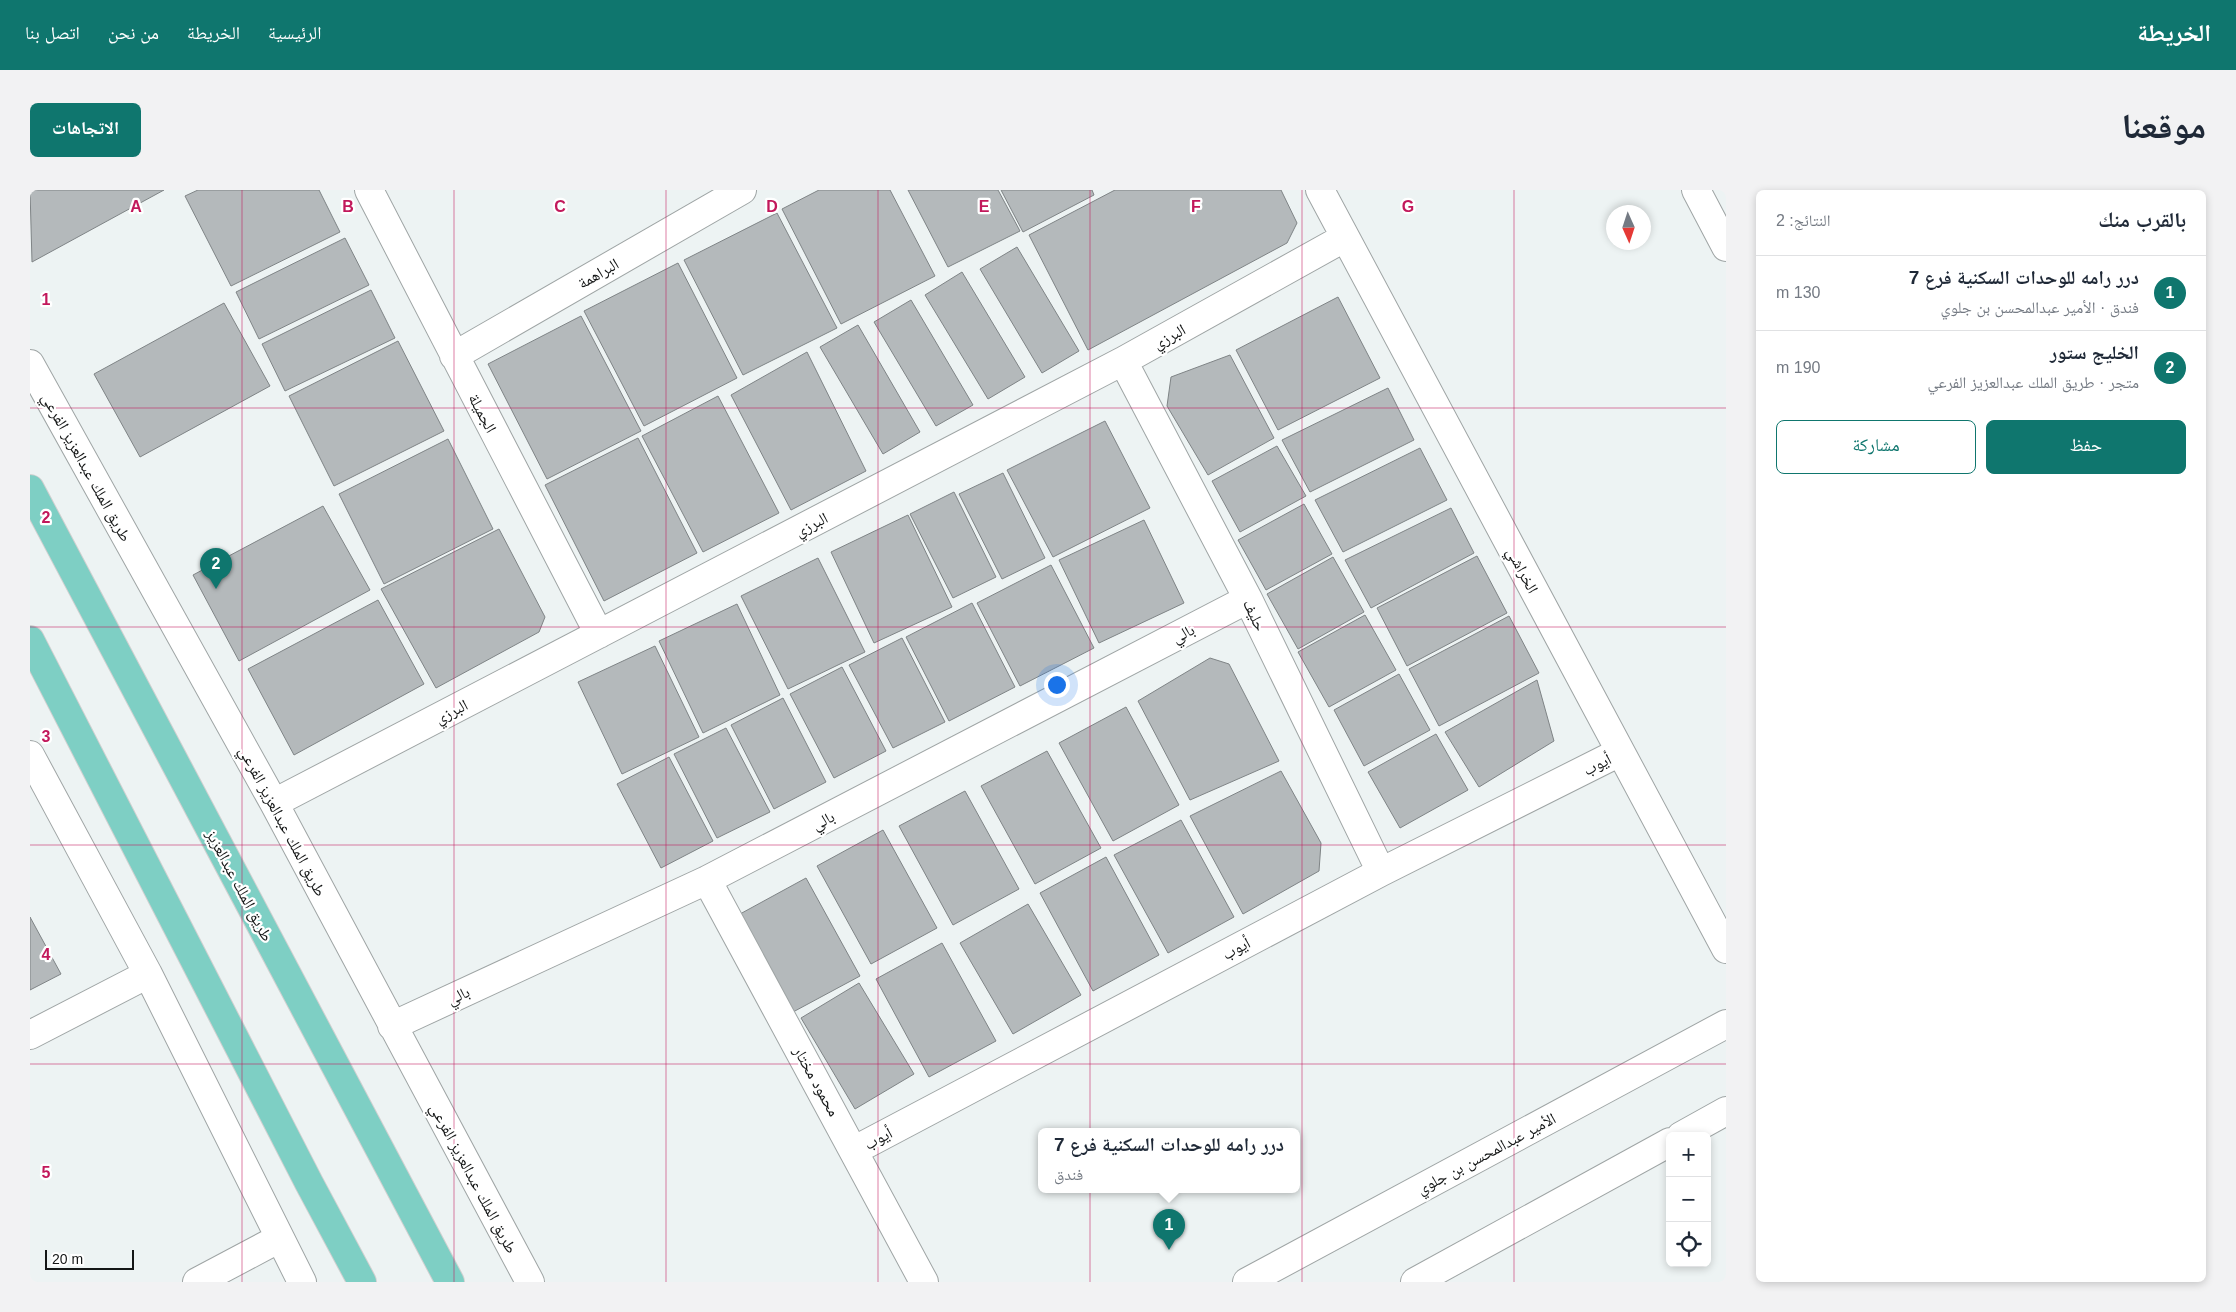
<!DOCTYPE html>
<html lang="ar">
<head>
<meta charset="utf-8">
<style>
  :root { --surface:#fff; --page:#f2f2f3; --text:#1f2937; --muted:#747a83; --line:#e0e1e3; --accent:#0f766e }
  body { margin:0; font-family:Helvetica,"Noto Naskh Arabic",sans-serif; background:var(--page); color:var(--text); direction:rtl }
  .controls { position:absolute; right:15px; bottom:15px; display:grid; overflow:hidden; border-radius:8px; box-shadow:0 2px 8px #0003 }
  .controls button { width:45px; height:45px; display:grid; place-items:center; padding:0; border:0; border-bottom:1px solid var(--line); background:var(--surface); color:var(--text); font:25px sans-serif }
  .compass { position:absolute; left:1576px; top:15px; width:45px; height:45px; border-radius:50%; background:var(--surface); box-shadow:0 2px 8px #0003; rotate:177deg }
  .scale { position:absolute; left:15px; bottom:12px; width:89px; box-sizing:border-box; padding-left:5px; border:2px solid #141616; border-top:0; font-size:14px; line-height:18px; white-space:nowrap; color:#141616; -webkit-text-stroke:4px #fff; paint-order:stroke }
  .you { position:absolute; left:1026px; top:494px; width:18px; height:18px; margin:-12px; border:4px solid #fff; border-radius:50%; background:#1a73e8; box-shadow:0 0 0 8px #1a73e833 }
  .badge { display:grid; place-items:center; width:32px; height:32px; border-radius:50%; background:var(--accent); color:#fff; font-size:16px; font-weight:700 }
  .pin { position:absolute; translate:-50% -41px; filter:drop-shadow(0 1px 2px #0008) }
  .pin::after { content:''; position:absolute; top:26px; width:18px; height:15px; background:inherit; clip-path:polygon(0 0,100% 0,50% 100%) }
  .popup { position:absolute; left:1008px; top:938px; width:262px; height:65px; box-sizing:border-box; display:grid; place-content:center; border-radius:8px; background:var(--surface); filter:drop-shadow(0 1px 4px #0005); font-size:16px; white-space:nowrap; color:var(--muted) }
  .popup b { font-size:19px; color:var(--text) }
  .popup::after { content:''; position:absolute; left:50%; top:100%; margin-left:-10px; border:10px solid transparent; border-top-color:var(--surface) }
  .list { margin:0; padding:0; list-style:none }
  h2 { display:flex; justify-content:space-between; align-items:center; height:65px; margin:0; padding:0 20px; font-size:21px }
  h2 small { font-size:16px; font-weight:400; color:var(--muted) }
  .list li { display:grid; grid-template-columns:32px 1fr auto; gap:15px; align-items:center; box-sizing:border-box; height:75px; padding:0 20px; border-top:1px solid var(--line) }
  .list b { display:block; font-size:19px; white-space:nowrap }
  .list p { margin:0; font-size:16px; white-space:nowrap; color:var(--muted) }
  .list em { font-size:16px; font-style:normal; color:var(--muted) }
  .actions { display:flex; gap:10px; padding:15px 20px }
  .actions a { flex:1; padding:11px 0; border:1px solid var(--accent); border-radius:8px; text-align:center; font-size:18px; color:var(--accent) }
  .actions .main { background:var(--accent); color:#fff }
  .icon { flex:none; width:28px; height:28px; fill:none; stroke:currentColor; stroke-width:2; stroke-linecap:round; stroke-linejoin:round }
  .map { position:relative; flex:none; width:1696px; height:1092px; overflow:hidden; direction:ltr; border-radius:8px }
  header { display:flex; align-items:center; gap:30px; box-sizing:border-box; height:70px; padding:0 25px; background:var(--accent); color:#fff }
  header strong { font-size:24px }
  nav { display:flex; gap:28px; margin-inline-start:auto; font-size:18px }
  .intro { display:flex; align-items:center; justify-content:space-between; box-sizing:border-box; height:120px; padding:0 30px }
  h1 { margin:0; font-size:35px }
  .button { padding:12px 22px; border-radius:8px; background:var(--accent); color:#fff; font-size:18px; font-weight:700 }
  main { display:flex; gap:30px; padding:0 30px }
  aside { flex:1; background:var(--surface); border-radius:8px; box-shadow:0 2px 8px #0003 }
  .map>svg:first-child { display:block }
  .building { fill:#b4b9bb; stroke:#7f8486 }
  .lines { fill:none; stroke-linecap:round; stroke-linejoin:round }
  .minor-casing { stroke:#9fa5a5; stroke-width:30 }
  .major-casing { stroke:#d0d0d0; stroke-width:30 }
  .minor { stroke:#fff; stroke-width:28 }
  .major { stroke:#7ecfc4; stroke-width:28 }
  .grid { fill:none; stroke:#c2185b; stroke-width:1; stroke-opacity:0.55 }
  .labels { text-anchor:middle; stroke-width:4.5; stroke-linejoin:round; paint-order:stroke }
  .street-label { font-size:16px; fill:#141616; stroke:#fff }
  .grid-label { font-size:16px; text-anchor:middle; font-weight:bold; fill:#c2185b; stroke:#fff; stroke-width:4.5; stroke-linejoin:round; paint-order:stroke }
</style>
</head>
<body>
<header>
<strong>الخريطة</strong>
<nav><a>الرئيسية</a><a>الخريطة</a><a>من نحن</a><a>اتصل بنا</a></nav>
</header>
<div class="intro"><h1>موقعنا</h1><a class="button">الاتجاهات</a></div>
<main>
<aside>
<h2>بالقرب منك<small>النتائج: 2</small></h2>
<ul class="list">
<li><span class="badge">1</span><div><b>درر رامه للوحدات السكنية فرع 7</b><p>فندق · الأمير عبدالمحسن بن جلوي</p></div><em>130 m</em></li>
<li><span class="badge">2</span><div><b>الخليج ستور</b><p>متجر · طريق الملك عبدالعزيز الفرعي</p></div><em>190 m</em></li>
</ul>
<div class="actions"><a class="main">حفظ</a><a>مشاركة</a></div>
</aside>
<div class="map">
<svg width="1696" height="1092" viewBox="0 0 1696 1092">
  <rect width="100%" height="100%" fill="#edf3f3"/>
  <path class="building" d="M0,0H134L2,72Z
    M168,0H289L310,42L201,96L155,6Z
    M789,0H860L905,86L811,134L752,19Z
    M878,0H968L990,41L918,77Z
    M971,0H1062L1064,5L993,42Z
    M1085,0H1251L1267,33L1257,53L1058,160L999,45Z
    M747,23L807,138L713,185L654,70Z
    M315,48L339,95L229,149L206,102Z
    M987,57L1049,161L1012,183L950,79Z
    M648,73L707,188L614,236L554,121Z
    M932,82L995,187L958,209L895,105Z
    M341,100L365,148L255,201L232,154Z
    M1308,107L1350,188L1248,240L1206,160Z
    M881,110L943,215L906,236L844,132Z
    M194,113L240,196L110,267L64,184Z
    M551,126L611,241L517,289L458,174Z
    M828,135L890,242L853,264L790,157Z
    M368,151L414,241L304,296L259,206Z
    M777,162L836,281L761,320L701,205Z
    M1200,165L1244,248L1178,285L1137,216L1141,187Z
    M1358,198L1384,250L1280,302L1252,250Z
    M688,206L749,323L673,362L612,246Z
    M1075,231L1120,318L1023,367L977,280Z
    M608,248L667,363L574,411L515,295Z
    M418,249L463,339L354,394L309,304Z
    M1247,256L1276,306L1210,342L1182,291Z
    M1390,258L1417,310L1313,362L1285,310Z
    M973,283L1015,368L972,389L929,304Z
    M924,302L966,387L923,408L880,324Z
    M1274,314L1302,364L1236,400L1208,350Z
    M293,316L340,400L209,471L163,385Z
    M1421,318L1444,363L1341,418L1315,370Z
    M878,325L922,417L844,453L801,362Z
    M1114,330L1154,413L1069,453L1029,370Z
    M469,339L515,427L509,442L406,498L351,399Z
    M1447,366L1477,423L1377,476L1347,418Z
    M1303,367L1334,422L1268,459L1237,404Z
    M788,368L835,462L758,499L711,406Z
    M1021,375L1064,458L990,496L947,413Z
    M348,410L394,494L264,565L218,479Z
    M942,413L985,497L919,531L876,447Z
    M707,414L750,505L673,543L629,451Z
    M1335,425L1366,480L1299,517L1268,462Z
    M1479,426L1509,483L1409,536L1379,479Z
    M872,448L915,532L863,558L819,475Z
    M625,456L669,547L592,584L548,492Z
    M1180,468L1199,474L1249,571L1160,610L1108,511Z
    M812,477L856,561L804,588L760,504Z
    M1369,484L1400,540L1334,576L1304,520Z
    M1507,490L1524,551L1449,597L1415,542Z
    M753,508L796,592L744,619L701,535Z
    M1096,517L1149,615L1083,651L1029,553Z
    M696,538L740,622L687,648L644,564Z
    M1406,544L1438,600L1370,638L1338,582Z
    M1017,561L1071,658L1005,694L951,596Z
    M639,567L683,651L631,678L587,594Z
    M1251,581L1291,653L1289,681L1213,724L1160,626Z
    M935,601L989,699L923,735L869,636Z
    M1151,630L1204,727L1138,763L1084,665Z
    M853,640L907,738L841,774L787,676Z
    M1076,667L1129,765L1063,801L1010,703Z
    M776,688L830,786L763,822L710,724Z
    M998,714L1051,805L983,844L930,753Z
    M0,727L31,784L0,800Z
    M912,753L966,851L899,887L846,789Z
    M829,793L884,884L825,919L771,828Z"/>
  <g class="lines">
    <g class="minor-casing">
      <path id="minor" d="M339,0L569,444
        M1290,0L1696,759
        M1666,0L1696,57
        M424,166L712,0
        M1093,171L1218,409L1351,682
        M0,174L244,613L500,1092
        M0,565L118,784L272,1092
        M244,613L1093,171L1314,48
        M677,690L894,1092
        M362,836L677,690L1218,409
        M0,845L118,784
        M1651,946L1696,921
        M825,960L1351,682L1590,562
        M167,1092L250,1048
        M1217,1092L1696,834
        M1385,1092L1640,952"/>
    </g>
    <g class="major-casing">
      <path id="major" d="M0,299L420,1092
        M0,450L279,993L332,1092"/>
    </g>
    <use href="#minor" class="minor"/>
    <use href="#major" class="major"/>
  </g>
  <path class="grid" d="M212,0V1092M424,0V1092M636,0V1092M848,0V1092M1060,0V1092M1272,0V1092M1484,0V1092M0,218H1696M0,437H1696M0,655H1696M0,874H1696"/>
  <g class="labels">
    <g class="street-label">
      <text transform="translate(568 83) rotate(-30)" y="6">البراهمة</text>
      <text transform="translate(1139 146) rotate(-29)" y="6">البرزي</text>
      <text transform="translate(453 223) rotate(62)" y="6">الجميلة</text>
      <text transform="translate(57 277) rotate(61)" y="6">طريق الملك عبدالعزيز الفرعي</text>
      <text transform="translate(781 334) rotate(-27)" y="6">البرزي</text>
      <text transform="translate(1493 380) rotate(62)" y="6">الخراشي</text>
      <text transform="translate(1225 425) rotate(64)" y="6">حليف</text>
      <text transform="translate(1153 443) rotate(-27)" y="6">بالي</text>
      <text transform="translate(421 521) rotate(-27)" y="6">البرزي</text>
      <text transform="translate(1567 574) rotate(-27)" y="6">أيوب</text>
      <text transform="translate(793 630) rotate(-27)" y="6">بالي</text>
      <text transform="translate(253 631) rotate(62)" y="6">طريق الملك عبدالعزيز الفرعي</text>
      <text transform="translate(210 695) rotate(62)" y="6">طريق الملك عبدالعزيز</text>
      <text transform="translate(1206 758) rotate(-28)" y="6">أيوب</text>
      <text transform="translate(428 805) rotate(-25)" y="6">بالي</text>
      <text transform="translate(787 891) rotate(61)" y="6">محمود مختار</text>
      <text transform="translate(848 948) rotate(-28)" y="6">أيوب</text>
      <text transform="translate(1456 963) rotate(-28)" y="6">الأمير عبدالمحسن بن جلوي</text>
      <text transform="translate(444 988) rotate(62)" y="6">طريق الملك عبدالعزيز الفرعي</text>
    </g>
  </g>
  <g class="grid-label">
    <text x="106" y="22">A</text>
    <text x="318" y="22">B</text>
    <text x="530" y="22">C</text>
    <text x="742" y="22">D</text>
    <text x="954" y="22">E</text>
    <text x="1166" y="22">F</text>
    <text x="1378" y="22">G</text>
    <text x="16" y="115">1</text>
    <text x="16" y="333">2</text>
    <text x="16" y="552">3</text>
    <text x="16" y="770">4</text>
    <text x="16" y="988">5</text>
  </g>
</svg>
<div class="controls">
<button>+</button>
<button>−</button>
<button><svg class="icon" aria-label="locate" viewBox="0 0 24 24"><circle cx="12" cy="12" r="6"/><path d="M12 2v4M12 18v4M2 12h4M18 12h4"/></svg></button>
</div>
<svg class="compass" viewBox="-18 -18 36 36"><path d="M0-13l5 13h-10z" fill="#e53935"/><path d="M0 13l5-13h-10z" fill="#747a83"/></svg>
<div class="scale">20 m</div>
<div class="you"></div>
<div class="pin badge" style="left:1139px;top:1060px">1</div>
<div class="popup"><b>درر رامه للوحدات السكنية فرع 7</b>فندق</div>
<div class="pin badge" style="left:186px;top:399px">2</div>
</div>
</main>
</body>
</html>
